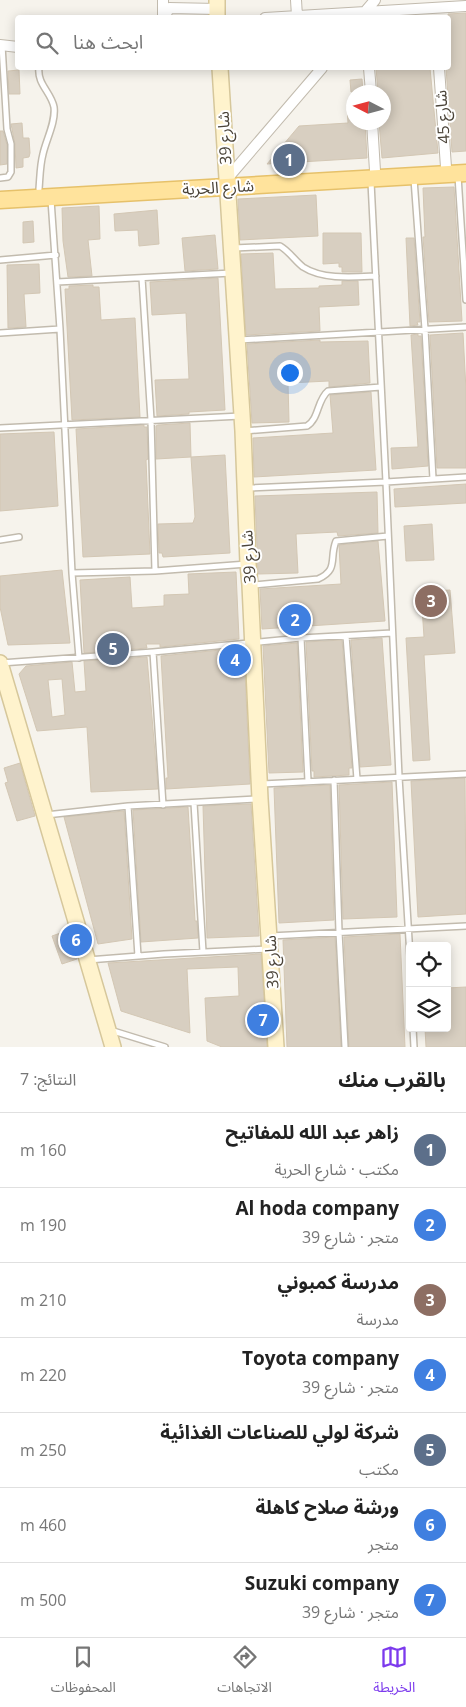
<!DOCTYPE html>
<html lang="ar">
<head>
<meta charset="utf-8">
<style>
  :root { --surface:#fff; --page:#f2f2f2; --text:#222; --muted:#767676; --line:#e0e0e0; --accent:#7c3aed }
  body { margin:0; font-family:"Open Sans","Noto Sans Arabic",sans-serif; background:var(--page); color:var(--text); direction:rtl }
  .controls { position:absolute; right:15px; bottom:15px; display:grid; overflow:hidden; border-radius:5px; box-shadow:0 2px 12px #0003 }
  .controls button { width:45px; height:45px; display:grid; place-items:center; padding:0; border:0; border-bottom:1px solid var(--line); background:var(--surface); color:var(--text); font:25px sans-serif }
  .compass { position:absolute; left:346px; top:85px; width:45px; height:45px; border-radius:50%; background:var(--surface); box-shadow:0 2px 12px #0003; rotate:276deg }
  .you { position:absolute; left:289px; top:372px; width:18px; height:18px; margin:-12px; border:4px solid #fff; border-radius:50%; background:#1a73e8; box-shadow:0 0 0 8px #1a73e833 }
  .badge { display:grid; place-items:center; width:32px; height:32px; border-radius:50%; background:var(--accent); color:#fff; font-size:16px; font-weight:700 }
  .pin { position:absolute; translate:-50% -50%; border:2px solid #fff; box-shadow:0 1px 5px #0006 }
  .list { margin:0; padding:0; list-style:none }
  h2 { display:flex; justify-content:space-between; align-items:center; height:65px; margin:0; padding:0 20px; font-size:21px }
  h2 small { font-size:16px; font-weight:400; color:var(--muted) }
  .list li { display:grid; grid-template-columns:32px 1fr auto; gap:15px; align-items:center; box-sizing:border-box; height:75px; padding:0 20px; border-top:1px solid var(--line) }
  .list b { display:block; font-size:19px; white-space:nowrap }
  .list p { margin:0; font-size:16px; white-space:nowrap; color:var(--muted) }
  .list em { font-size:16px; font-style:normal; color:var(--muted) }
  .icon { flex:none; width:28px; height:28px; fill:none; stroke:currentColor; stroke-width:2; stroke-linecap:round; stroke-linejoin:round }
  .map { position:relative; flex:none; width:466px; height:1047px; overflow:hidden; direction:ltr }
  .search { position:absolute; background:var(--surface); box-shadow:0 2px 12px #0003; left:15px; right:15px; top:15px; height:55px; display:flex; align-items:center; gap:12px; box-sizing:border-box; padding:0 18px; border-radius:5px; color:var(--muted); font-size:19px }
  .sheet { height:590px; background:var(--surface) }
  nav { display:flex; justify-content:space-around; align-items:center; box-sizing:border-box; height:70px; border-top:1px solid var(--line); background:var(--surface); font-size:14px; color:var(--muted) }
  nav a { display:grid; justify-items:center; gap:2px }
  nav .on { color:var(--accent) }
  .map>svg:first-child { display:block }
  .building { fill:#d8cfc1; stroke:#d3c7b4; fill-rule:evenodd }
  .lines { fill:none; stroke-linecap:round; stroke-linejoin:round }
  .lane-casing { stroke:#c2bbae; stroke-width:8 }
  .street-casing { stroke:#c2bbae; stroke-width:12 }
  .secondary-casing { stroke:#d6c79b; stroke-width:18 }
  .primary-casing { stroke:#e6c16a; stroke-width:19 }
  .lane { stroke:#fff; stroke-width:5 }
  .street { stroke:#fff; stroke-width:10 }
  .secondary { stroke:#fff3cd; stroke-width:15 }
  .primary { stroke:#ffe39c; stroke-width:16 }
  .labels { text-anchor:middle; stroke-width:4; stroke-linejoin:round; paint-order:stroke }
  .street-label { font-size:16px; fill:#4b4439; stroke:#fff }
</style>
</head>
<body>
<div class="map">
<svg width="466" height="1047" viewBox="0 0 466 1047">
  <rect width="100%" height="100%" fill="#f6f3ec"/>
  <path class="building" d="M466,13V151L452,152L446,68H448V14Z
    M376,68H430L438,153L382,158L379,122H384V92H378Z
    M19,70L20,94H9L8,71Z
    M362,79L363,92H351L350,80Z
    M354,105V122H365L367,158L267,164L299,126L348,123L347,106Z
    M22,123L23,138H29L30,153L29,157L23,158V167L16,168L15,144L11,124Z
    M0,131H3L7,145V164L0,165Z
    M454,187L462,321L429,322L423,237H425L423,188Z
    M316,195L318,236L240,240L238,199Z
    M99,206L100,239L88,240L92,276L68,277L63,241L62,208Z
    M157,210L159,244L139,246L138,230L115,231L114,214Z
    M33,221L34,242L23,243V222Z
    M323,233H361L362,272H342V267H339V263L323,264Z
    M215,235L218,269L185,271L182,238Z
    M406,238H414L420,322H417L418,325L410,326Z
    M273,253L275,289L319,288V286L342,285V281H358L359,305L319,307L320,331L246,335L241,254Z
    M39,264L40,293L24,294L26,327L8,328L7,265Z
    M218,278L225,410L189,412V414L157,416L155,380L189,379L186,313L152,315L150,282Z
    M93,285V287H99L101,320L135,318L140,417L72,420L65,289H69V286Z
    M463,333L466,390V468H437L430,335Z
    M418,334V336H421L428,466L392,469L391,448L418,447L411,335Z
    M320,340V342L368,341L370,383L329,387V381L288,383L289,422L252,423L247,344Z
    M371,392L376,470L254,477L253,438L333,433L330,395Z
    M190,423L191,457L156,459V426L158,425Z
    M144,425V427H147L148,459L146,460L150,554L83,557L76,429Z
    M54,432L58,506L0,511V434Z
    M225,455L230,553L163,557L162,553H159L158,524L193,523L195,517L191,457Z
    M466,484V503L395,507L394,489Z
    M377,492L378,533L338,536L337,532L296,534L298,573L258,574L255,496Z
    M432,524L434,560L406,561L404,526Z
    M378,541L385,621L262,629L260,589L341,584L339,545Z
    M62,570L70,643L8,645L0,607V576Z
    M236,572L239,639L160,647V644H146L147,648L84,653L80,580L130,577L132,608L164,606V595L189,594L188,574Z
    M450,590L455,653L424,655L430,760L413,761L406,638L424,637L421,592Z
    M382,638L391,765L360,767L351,640Z
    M342,640L352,768H349V775L314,777V771H312L306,642Z
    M297,643L303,772L269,773L263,646Z
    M240,648V650H244L250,784L166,789V778H168L161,656Z
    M147,657L158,789L91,792L87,727L37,731L19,674L26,666L72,662L75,692L86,691L84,661ZM62,679L65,715L52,717L48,680Z
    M20,763L35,816L17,821L5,783L8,782L4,768Z
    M465,778L466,914L418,917L411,781Z
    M392,782L397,917L343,919L339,785Z
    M330,785L334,920L279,923L274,788Z
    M251,804L259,936L207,938L203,806Z
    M188,807L195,921H197L198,938L141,942L133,810Z
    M124,811L132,939L98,944L64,817Z
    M69,930L77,959L62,964L52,936Z
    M400,934L405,1047H349L344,937Z
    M335,937L341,1047H287L283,940Z
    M261,954L267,1047H222L207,1041L205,998L239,996L238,967L187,969L190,1033L121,1011L108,963Z
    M466,987V1047H426L425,1028H447V988Z"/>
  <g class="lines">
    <g class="lane-casing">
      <path id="lane" d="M39,68C37,84 51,92 54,107C56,122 46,140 43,154C40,165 40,177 39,189
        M458,176L466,300
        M0,178L8,177L11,172V144L7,129L2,45
        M414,179L425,329L433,479
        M371,182L386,482L399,777L410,956
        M234,248L280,246C289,251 295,261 303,267C323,280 354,277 376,276
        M0,260L56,255
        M142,278L151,420L155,571
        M57,282L232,273
        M60,329L72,573L79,658
        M0,333L60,329L51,200
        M239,340L466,327
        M0,428L241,416
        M244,431L307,426C319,419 317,400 328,391L381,387
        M248,488L386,482L466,477
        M0,540L19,537
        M72,573L155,571L247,564
        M253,585L318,579C339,570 329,558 336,541L388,536
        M346,636L357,779
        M301,638L308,781
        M153,652L163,805
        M1,663L153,652L301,638L392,633
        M334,780L339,932L345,1047
        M262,784L466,774
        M194,803L203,952
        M128,806L138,956
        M46,815L128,806L257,799
        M270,936L466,926
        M88,960L164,954L267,949
        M413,1028L414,1047
        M110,1030L165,1047"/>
    </g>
    <g class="street-casing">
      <path id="street" d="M163,0V17
        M296,0L297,16
        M364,13L375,0
        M164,18L169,8L217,9
        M265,18L466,6
        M0,45L18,47
        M369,68L371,92
        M439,68L446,167
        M372,122L375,171
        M226,180L322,68"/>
    </g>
    <g class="secondary-casing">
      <path id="secondary" d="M217,0V18
        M220,68L243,431L248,564L250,585L260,799L276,1047
        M0,663L113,1047"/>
    </g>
    <g class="primary-casing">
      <path id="primary" d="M0,200L466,173"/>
    </g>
    <use href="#lane" class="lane"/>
    <use href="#street" class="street"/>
    <use href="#secondary" class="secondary"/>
    <use href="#primary" class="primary"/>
  </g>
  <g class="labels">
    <g class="street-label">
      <text transform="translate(442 117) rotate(-94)" y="6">شارع 45</text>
      <text transform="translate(224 138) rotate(-93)" y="6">شارع 39</text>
      <text transform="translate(218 187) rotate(-3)" y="6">شارع الحرية</text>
      <text transform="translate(248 557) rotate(-94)" y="6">شارع 39</text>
      <text transform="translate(271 962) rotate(-93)" y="6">شارع 39</text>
    </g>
  </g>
</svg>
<div class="controls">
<button><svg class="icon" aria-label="locate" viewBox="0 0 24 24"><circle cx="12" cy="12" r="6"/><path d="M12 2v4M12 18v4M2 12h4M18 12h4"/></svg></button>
<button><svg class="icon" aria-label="layers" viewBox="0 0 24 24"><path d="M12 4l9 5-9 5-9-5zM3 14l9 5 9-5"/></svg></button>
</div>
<svg class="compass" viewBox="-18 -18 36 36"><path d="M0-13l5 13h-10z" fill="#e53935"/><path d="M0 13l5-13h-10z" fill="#767676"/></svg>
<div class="you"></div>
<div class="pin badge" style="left:289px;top:160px;background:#5c6f8a">1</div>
<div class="pin badge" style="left:295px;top:620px;background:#3f7fe0">2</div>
<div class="pin badge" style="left:431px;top:601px;background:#8d6e63">3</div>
<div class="pin badge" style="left:235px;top:660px;background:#3f7fe0">4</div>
<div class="pin badge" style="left:113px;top:649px;background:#5c6f8a">5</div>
<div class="pin badge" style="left:76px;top:940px;background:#3f7fe0">6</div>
<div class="pin badge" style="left:263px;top:1020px;background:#3f7fe0">7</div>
<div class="search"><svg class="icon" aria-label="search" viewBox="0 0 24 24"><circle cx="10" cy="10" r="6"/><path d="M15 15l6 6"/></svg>ابحث هنا</div>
</div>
<section class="sheet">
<h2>بالقرب منك<small>النتائج: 7</small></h2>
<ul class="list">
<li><span class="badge" style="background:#5c6f8a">1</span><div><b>زاهر عبد الله للمفاتيح</b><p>مكتب · شارع الحرية</p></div><em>160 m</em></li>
<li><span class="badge" style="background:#3f7fe0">2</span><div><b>Al hoda company</b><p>متجر · شارع 39</p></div><em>190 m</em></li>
<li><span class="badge" style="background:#8d6e63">3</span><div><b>مدرسة كمبوني</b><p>مدرسة</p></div><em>210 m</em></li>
<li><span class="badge" style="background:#3f7fe0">4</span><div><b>Toyota company</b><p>متجر · شارع 39</p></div><em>220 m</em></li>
<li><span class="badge" style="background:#5c6f8a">5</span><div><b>شركة لولي للصناعات الغذائية</b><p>مكتب</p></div><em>250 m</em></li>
<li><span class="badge" style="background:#3f7fe0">6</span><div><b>ورشة صلاح كاهلة</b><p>متجر</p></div><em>460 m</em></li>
<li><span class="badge" style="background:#3f7fe0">7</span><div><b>Suzuki company</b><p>متجر · شارع 39</p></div><em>500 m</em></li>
</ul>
</section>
<nav>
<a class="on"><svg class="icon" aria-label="map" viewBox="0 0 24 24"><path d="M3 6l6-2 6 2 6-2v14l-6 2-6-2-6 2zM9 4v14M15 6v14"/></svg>الخريطة</a>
<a><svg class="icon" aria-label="directions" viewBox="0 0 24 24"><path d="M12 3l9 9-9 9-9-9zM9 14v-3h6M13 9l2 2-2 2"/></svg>الاتجاهات</a>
<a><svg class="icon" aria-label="saved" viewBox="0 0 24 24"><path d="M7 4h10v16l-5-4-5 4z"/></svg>المحفوظات</a>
</nav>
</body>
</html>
